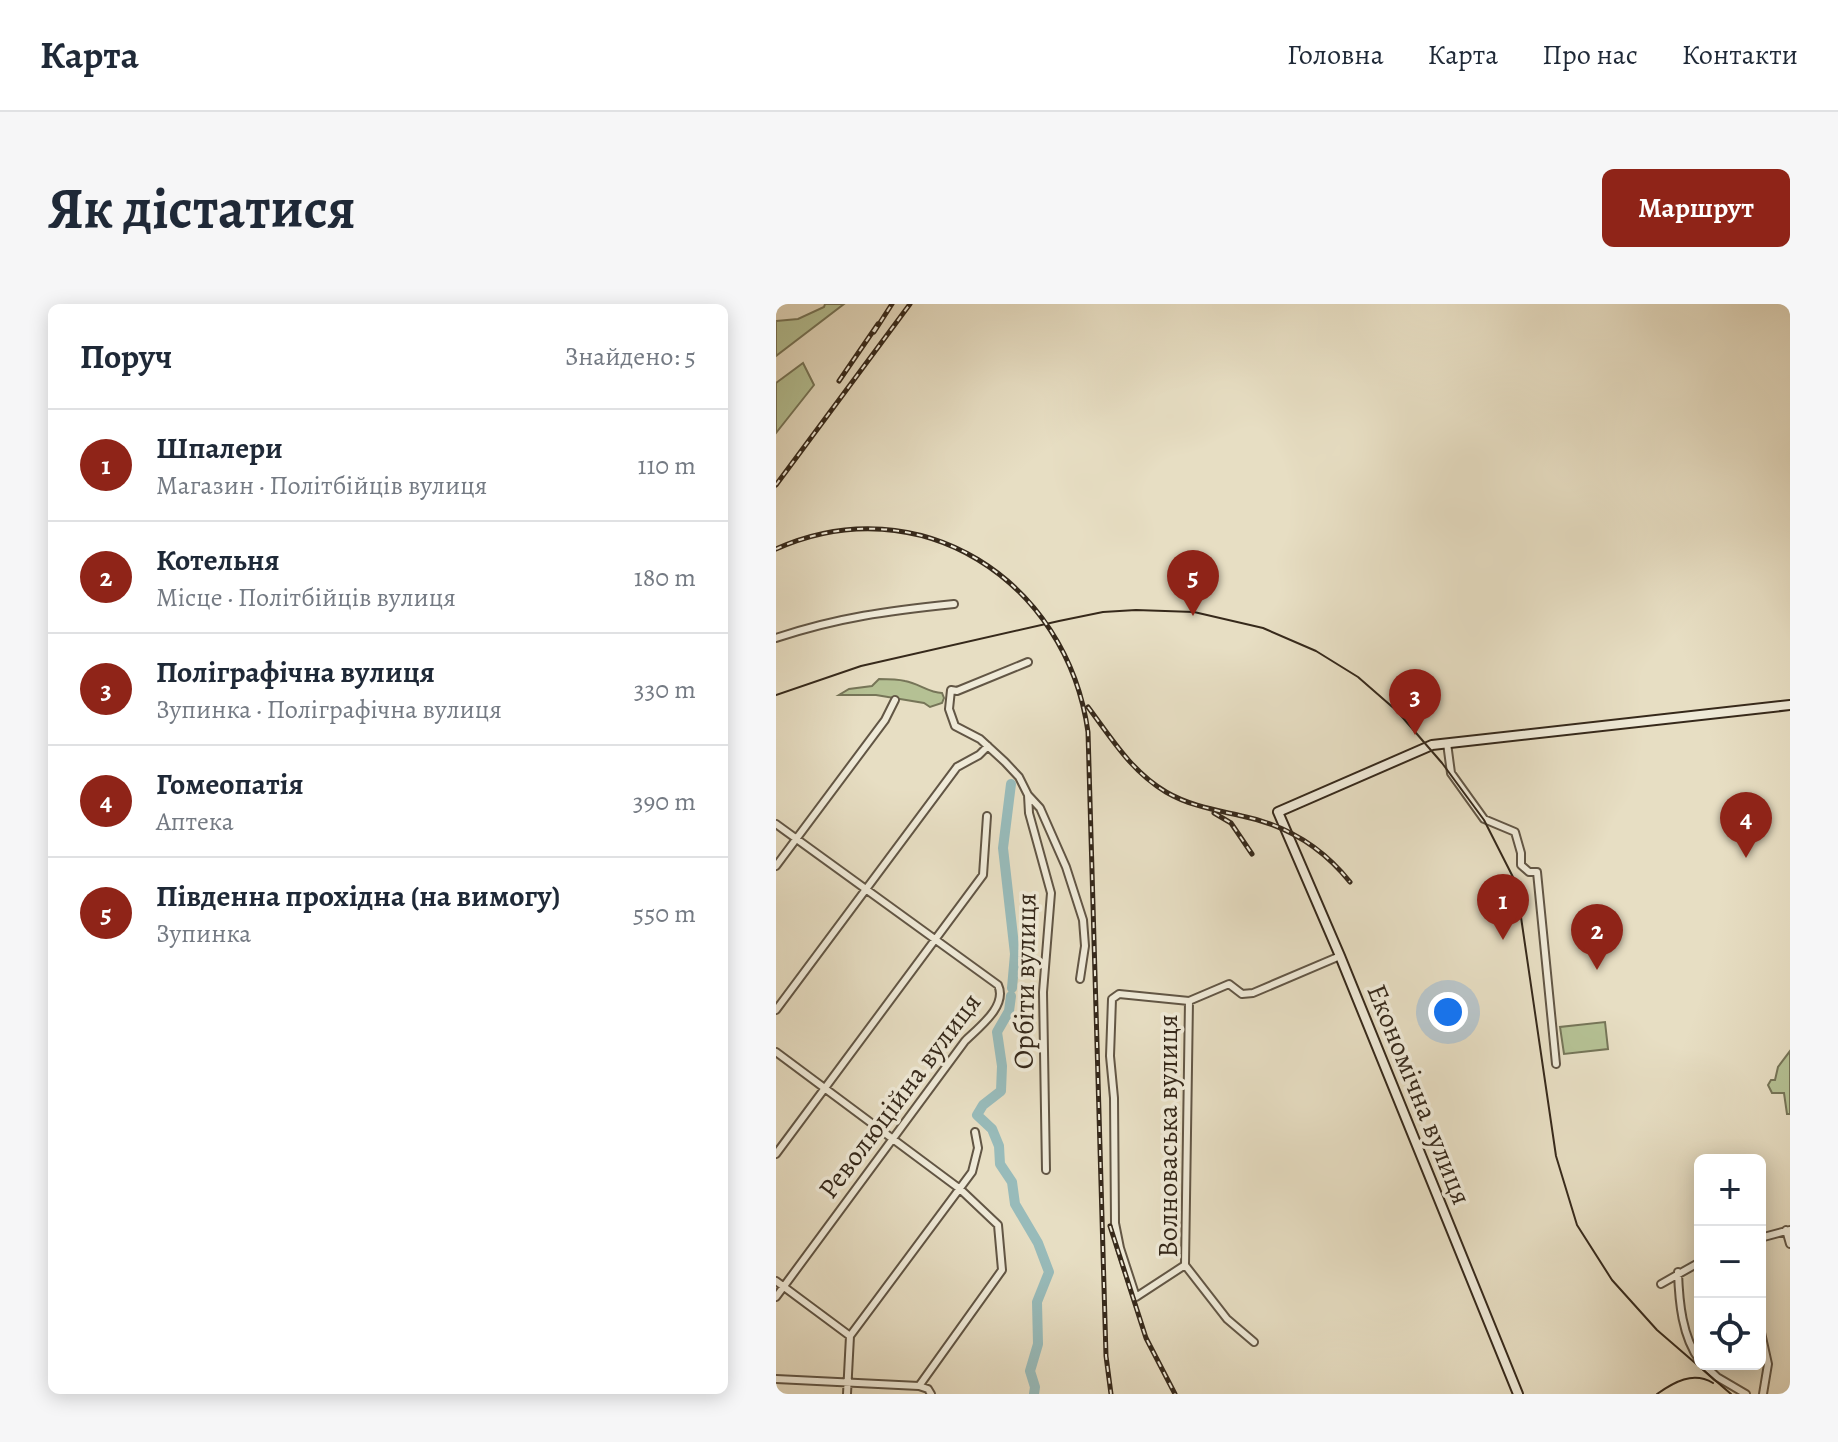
<!DOCTYPE html>
<html lang="uk">
<head>
<meta charset="utf-8">
<style>
  :root { --surface:#fff; --page:#f6f6f7; --text:#1f2937; --muted:#747a83; --line:#e0e1e3; --accent:#8f2418 }
  body { margin:0; font-family:Alegreya,serif; background:var(--page); color:var(--text) }
  .controls { position:absolute; right:24px; bottom:24px; display:grid; overflow:hidden; border-radius:12px; box-shadow:0 4px 20px #0003 }
  .controls button { width:72px; height:72px; display:grid; place-items:center; padding:0; border:0; border-bottom:2px solid var(--line); background:var(--surface); color:var(--text); font:40px sans-serif }
  .you { position:absolute; left:672px; top:708px; width:28px; height:28px; margin:-20px; border:6px solid #fff; border-radius:50%; background:#1a73e8; box-shadow:0 0 0 12px #1a73e833 }
  .badge { display:grid; place-items:center; width:52px; height:52px; border-radius:50%; background:var(--accent); color:#fff; font-size:26px; font-weight:700 }
  .pin { position:absolute; translate:-50% -66px; filter:drop-shadow(0 2px 4px #0008) }
  .pin::after { content:''; position:absolute; top:42px; width:28px; height:24px; background:inherit; clip-path:polygon(0 0,100% 0,50% 100%) }
  .list { margin:0; padding:0; list-style:none }
  h2 { display:flex; justify-content:space-between; align-items:center; height:104px; margin:0; padding:0 32px; font-size:34px }
  h2 small { font-size:26px; font-weight:400; color:var(--muted) }
  .list li { display:grid; grid-template-columns:52px 1fr auto; gap:24px; align-items:center; box-sizing:border-box; height:112px; padding:0 32px; border-top:2px solid var(--line) }
  .list b { display:block; font-size:30px; white-space:nowrap }
  .list p { margin:0; font-size:26px; white-space:nowrap; color:var(--muted) }
  .list em { font-size:26px; font-style:normal; color:var(--muted) }
  .icon { flex:none; width:44px; height:44px; fill:none; stroke:currentColor; stroke-width:2; stroke-linecap:round; stroke-linejoin:round }
  .map { position:relative; flex:none; width:1014px; height:1090px; overflow:hidden; border-radius:12px }
  header { display:flex; align-items:center; gap:48px; box-sizing:border-box; height:112px; padding:0 40px; background:var(--surface); border-bottom:2px solid var(--line) }
  header strong { font-size:38px }
  nav { display:flex; gap:44px; margin-inline-start:auto; font-size:28px }
  .intro { display:flex; align-items:center; justify-content:space-between; box-sizing:border-box; height:192px; padding:0 48px }
  h1 { margin:0; font-size:56px }
  .button { padding:20px 36px; border-radius:12px; background:var(--accent); color:#fff; font-size:28px; font-weight:700 }
  main { display:flex; gap:48px; padding:0 48px }
  aside { flex:1; background:var(--surface); border-radius:12px; box-shadow:0 4px 20px #0003 }
  .map>svg:first-child { display:block }
  .green { fill:#b5c194; stroke:#767558; stroke-width:2 }
  .lines { fill:none; stroke-linecap:round; stroke-linejoin:round }
  .river { stroke:#98bbba; stroke-width:10 }
  .street-casing { stroke:#625645; stroke-width:10 }
  .secondary-casing { stroke:#36291b; stroke-width:12 }
  .street { stroke:#efead8; stroke-width:6 }
  .secondary { stroke:#efead8; stroke-width:8 }
  .tram { stroke:#36291b; stroke-width:2 }
  .rail-casing { stroke:#36291b; stroke-width:5 }
  .rail { stroke:#efead8; stroke-width:2; stroke-dasharray:6; stroke-linecap:butt }
  .labels { text-anchor:middle; stroke-width:7; stroke-linejoin:round; paint-order:stroke }
  .street-label { font-size:28px; fill:#36291b; stroke:#efead8 }
</style>
</head>
<body>
<header>
<strong>Карта</strong>
<nav><a>Головна</a><a>Карта</a><a>Про нас</a><a>Контакти</a></nav>
</header>
<div class="intro"><h1>Як дістатися</h1><a class="button">Маршрут</a></div>
<main>
<aside>
<h2>Поруч<small>Знайдено: 5</small></h2>
<ul class="list">
<li><span class="badge">1</span><div><b>Шпалери</b><p>Магазин · Політбійців вулиця</p></div><em>110 m</em></li>
<li><span class="badge">2</span><div><b>Котельня</b><p>Місце · Політбійців вулиця</p></div><em>180 m</em></li>
<li><span class="badge">3</span><div><b>Поліграфічна вулиця</b><p>Зупинка · Поліграфічна вулиця</p></div><em>330 m</em></li>
<li><span class="badge">4</span><div><b>Гомеопатія</b><p>Аптека</p></div><em>390 m</em></li>
<li><span class="badge">5</span><div><b>Південна прохідна (на вимогу)</b><p>Зупинка</p></div><em>550 m</em></li>
</ul>
</aside>
<div class="map">
<svg width="1014" height="1090" viewBox="0 0 1014 1090">
  <rect width="100%" height="100%" fill="#e7dec3"/>
  <filter id="stains"><feTurbulence type="fractalNoise" baseFrequency=".0025" numOctaves="4"/><feColorMatrix values="0 0 0 0 .2 0 0 0 0 .09 0 0 0 0 .02 0 0 0 .5 -.17"/></filter>
  <radialGradient id="worn" r=".72"><stop offset=".6" stop-color="#630" stop-opacity="0"/><stop offset="1" stop-color="#630" stop-opacity=".3"/></radialGradient>
  <path class="green" d="M49,0H68L0,52V17L22,15L48,3Z
    M27,59L38,81L0,129V79Z
    M103,375C111,375 121,375 129,377C142,379 153,389 166,389L168,394L166,399L154,403L148,399L100,391H63L73,385L96,382Z
    M829,718L832,745L788,750L784,723Z
    M1014,747V810H1011L1008,789H996L992,781L995,776H999L1002,763Z"/>
  <g class="lines">
    <path class="river" d="M235,480L227,544L239,650L236,684
      M235,692L233,707L221,728L226,762L225,787L207,801L201,811L216,825L223,842L224,860L236,878L239,900L262,939L273,968L261,998L262,1040L254,1067L259,1083L258,1090"/>
    <g class="street-casing">
      <path id="street" d="M0,334C63,313 112,307 178,300
        M252,358L181,387L175,386L173,405L179,422L204,435L229,458L243,473L252,491L264,504L290,563L307,616L309,642L304,675
        M671,439L675,469L708,515L739,528L745,549V561L753,568H761L780,760
        M252,491L253,509L275,589L267,688L270,866
        M0,520L222,681C232,702 202,724 189,737L0,993
        M0,562L109,416L119,396
        M413,697L409,961L451,1015L478,1038
        M0,706L181,463L203,451L212,442
        M0,748L184,885L222,921L226,966L143,1082L152,1085L155,1090
        M0,850L207,571L211,512
        M1010,926L1014,940
        M984,934L1014,926
        M409,961L360,993L344,944L339,919L338,794L334,752L336,695L343,690L413,697L453,680L466,690L477,689L564,652
        M902,968C903,998 906,1033 924,1057
        M0,977L74,1032
        M885,980L924,958
        M984,1024L992,1060L987,1090
        M927,1060L941,1073L970,1090
        M0,1075L143,1082
        M71,1090L74,1032L196,868L202,844L199,828"/>
    </g>
    <g class="secondary-casing">
      <path id="secondary" d="M742,1090L564,652L502,508L656,441L1014,401"/>
    </g>
    <use href="#street" class="street"/>
    <use href="#secondary" class="secondary"/>
    <path class="tram" d="M0,391L85,362L283,317L327,308L360,306L418,308L487,324L540,347L582,373L621,407L666,459L708,516L740,579L780,852L801,921L836,976L881,1026L955,1090
      M881,1090C898,1078 917,1067 937,1079"/>
    <g class="rail-casing">
      <path id="rail" d="M98,28L116,0
        M63,77L102,20
        M0,181L134,0
        M0,245C143,181 291,276 312,428L330,1052L335,1090
        M312,403C336,435 355,467 390,488C414,502 440,506 466,512C510,521 546,543 574,578
        M438,509L455,519L476,550
        M334,922L370,1034L399,1090"/>
    </g>
    <use href="#rail" class="rail"/>
  </g>
  <g class="labels">
    <g class="street-label">
      <text transform="translate(248 677) rotate(-89)" y="10">Орбіти вулиця</text>
      <text transform="translate(644 790) rotate(68)" y="10">Економічна вулиця</text>
      <text transform="translate(123 791) rotate(-53)" y="10">Революційна вулиця</text>
      <text transform="translate(391 832) rotate(-90)" y="10">Волноваська вулиця</text>
    </g>
  </g>
  <rect width="100%" height="100%" filter="url(#stains)"/>
  <rect width="100%" height="100%" fill="url(#worn)"/>
</svg>
<div class="controls">
<button>+</button>
<button>−</button>
<button><svg class="icon" aria-label="locate" viewBox="0 0 24 24"><circle cx="12" cy="12" r="6"/><path d="M12 2v4M12 18v4M2 12h4M18 12h4"/></svg></button>
</div>
<div class="you"></div>
<div class="pin badge" style="left:727px;top:636px">1</div>
<div class="pin badge" style="left:821px;top:666px">2</div>
<div class="pin badge" style="left:639px;top:431px">3</div>
<div class="pin badge" style="left:970px;top:554px">4</div>
<div class="pin badge" style="left:417px;top:312px">5</div>
</div>
</main>
</body>
</html>
